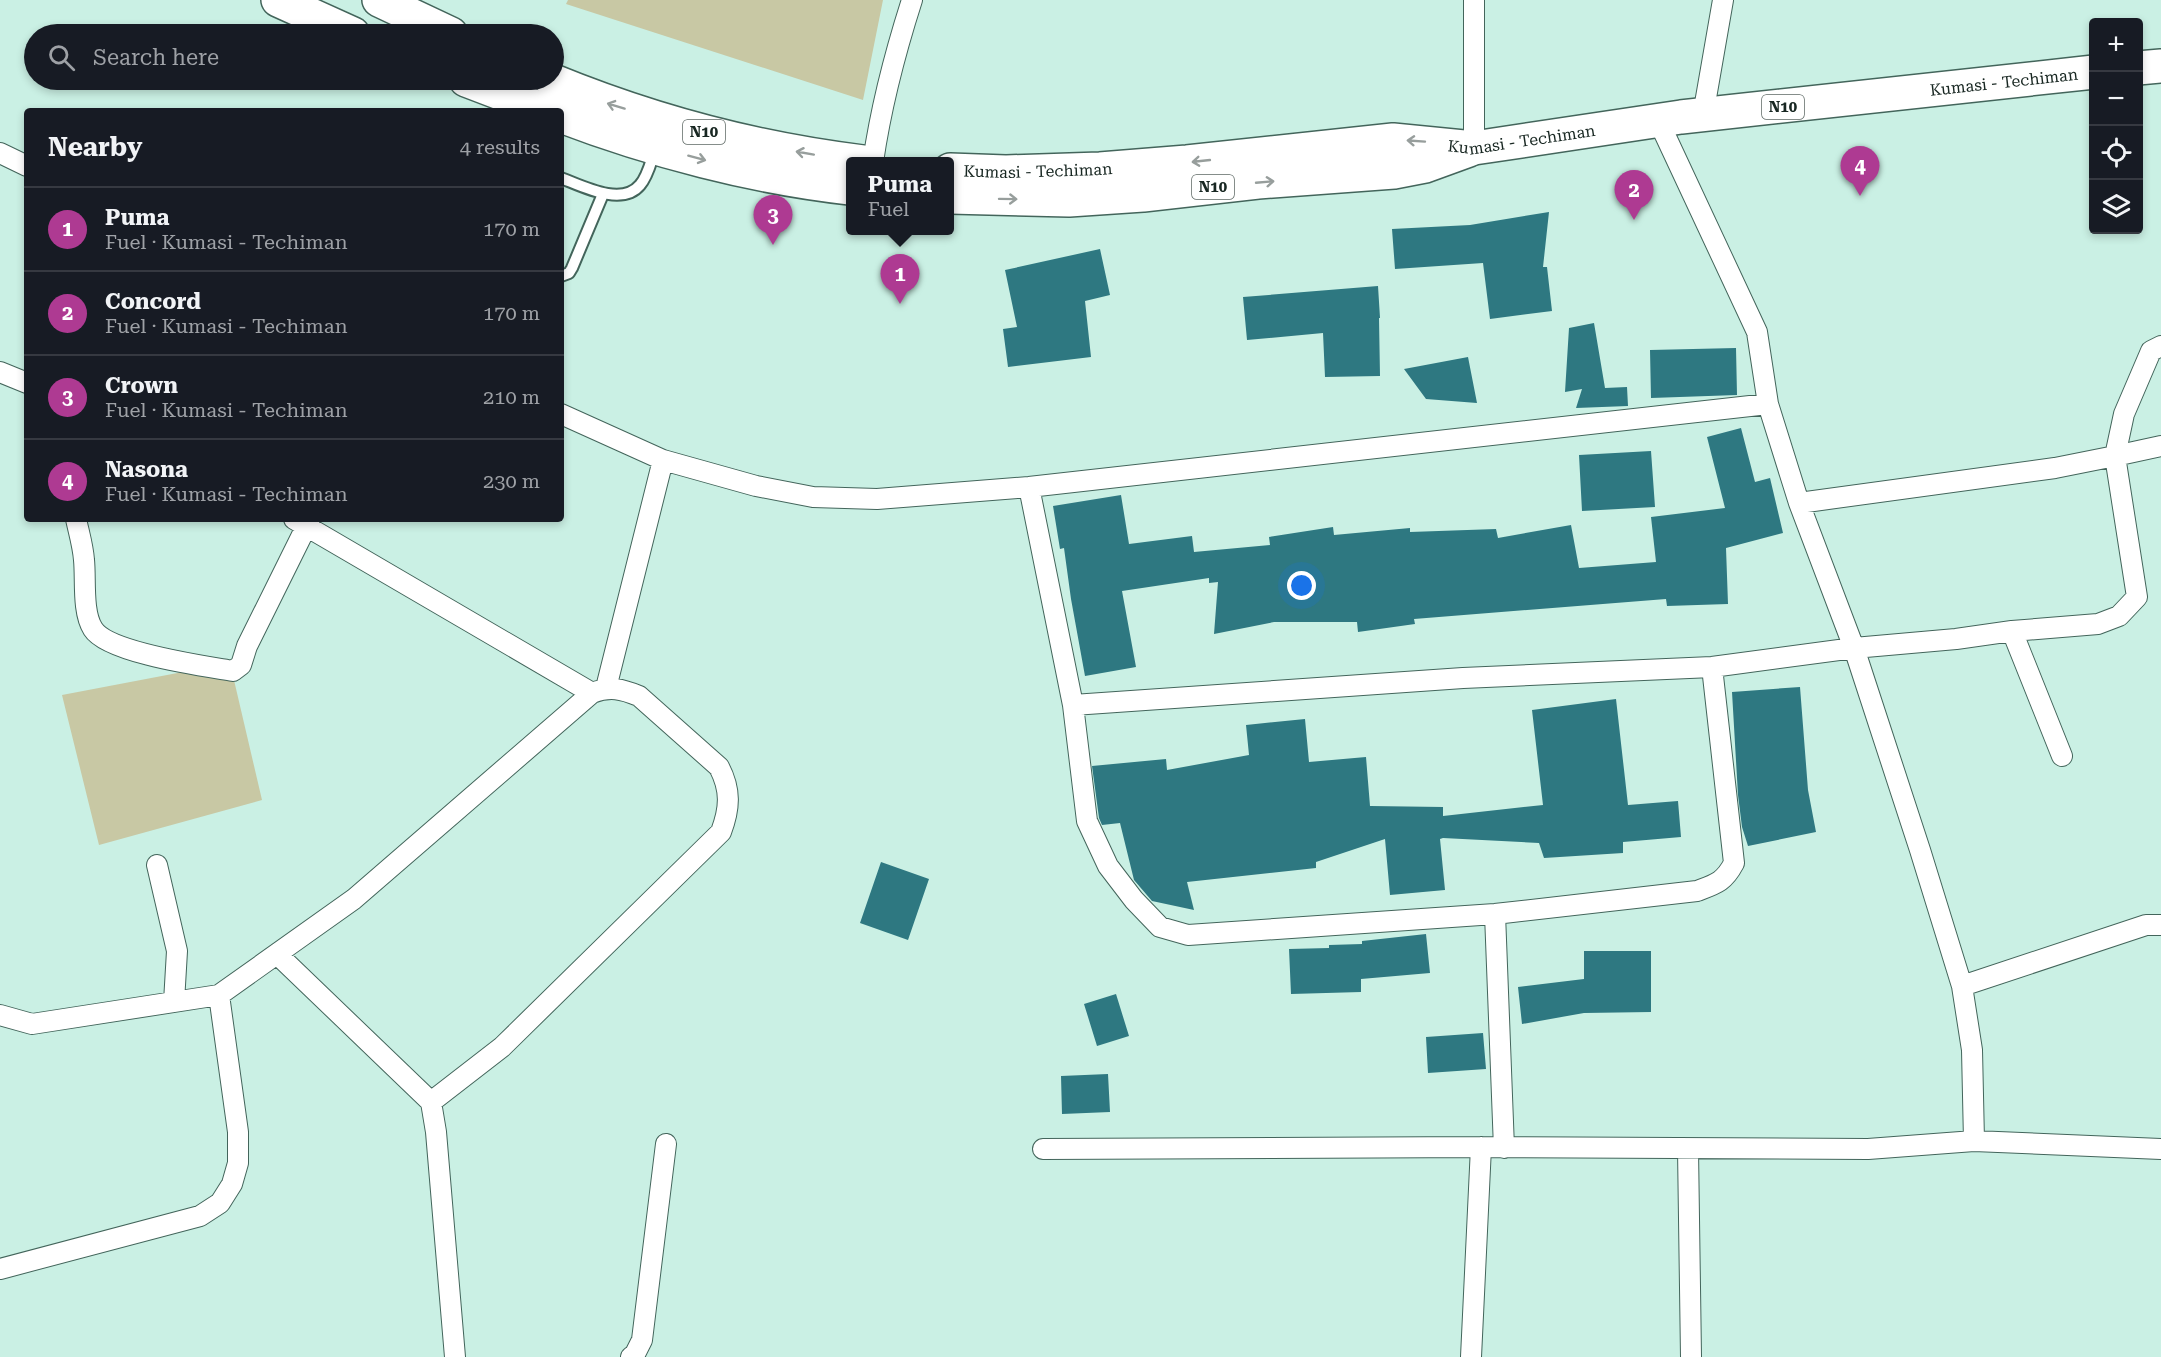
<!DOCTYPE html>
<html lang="en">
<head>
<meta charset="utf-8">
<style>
  :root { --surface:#171b24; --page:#20242c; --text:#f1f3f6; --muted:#9ea1a6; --line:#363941; --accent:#ae3a92 }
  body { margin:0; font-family:"Roboto Serif",serif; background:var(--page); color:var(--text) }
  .controls { position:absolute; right:18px; top:18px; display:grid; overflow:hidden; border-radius:6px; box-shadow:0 3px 9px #0003 }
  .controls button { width:54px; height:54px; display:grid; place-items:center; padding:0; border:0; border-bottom:2px solid var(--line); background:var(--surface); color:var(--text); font:30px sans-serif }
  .you { position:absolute; left:1302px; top:586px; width:21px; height:21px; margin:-15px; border:4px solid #fff; border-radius:50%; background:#1a73e8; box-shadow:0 0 0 9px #1a73e833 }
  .badge { display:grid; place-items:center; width:39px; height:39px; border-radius:50%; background:var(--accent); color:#fff; font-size:20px; font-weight:700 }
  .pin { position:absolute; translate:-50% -50px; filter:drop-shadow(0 2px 3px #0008) }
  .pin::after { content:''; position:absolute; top:32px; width:21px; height:18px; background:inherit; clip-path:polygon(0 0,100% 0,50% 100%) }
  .popup { position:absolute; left:846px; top:157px; width:108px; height:78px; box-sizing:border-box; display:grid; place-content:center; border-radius:6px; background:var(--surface); filter:drop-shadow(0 2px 4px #0005); font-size:20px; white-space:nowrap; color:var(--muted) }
  .popup b { font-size:22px; color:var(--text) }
  .popup::after { content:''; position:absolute; left:50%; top:100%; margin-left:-12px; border:12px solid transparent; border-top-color:var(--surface) }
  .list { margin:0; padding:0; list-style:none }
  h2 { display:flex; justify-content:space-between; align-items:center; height:78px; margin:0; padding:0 24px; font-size:26px }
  h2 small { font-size:20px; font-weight:400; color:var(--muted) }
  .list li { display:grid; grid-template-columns:39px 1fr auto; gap:18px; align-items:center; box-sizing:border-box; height:84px; padding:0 24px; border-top:2px solid var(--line) }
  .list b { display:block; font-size:22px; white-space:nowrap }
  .list p { margin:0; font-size:20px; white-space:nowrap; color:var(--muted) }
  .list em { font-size:20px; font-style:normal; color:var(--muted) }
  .icon { flex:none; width:33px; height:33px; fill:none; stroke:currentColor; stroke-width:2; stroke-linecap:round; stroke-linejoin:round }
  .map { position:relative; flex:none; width:2161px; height:1357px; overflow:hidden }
  .search { position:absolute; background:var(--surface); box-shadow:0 3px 9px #0003; left:24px; top:24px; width:540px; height:66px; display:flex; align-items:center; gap:15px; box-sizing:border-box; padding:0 21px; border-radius:33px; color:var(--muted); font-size:22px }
  .panel { position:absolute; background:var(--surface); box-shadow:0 3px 9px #0003; left:24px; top:108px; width:540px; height:414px; border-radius:6px }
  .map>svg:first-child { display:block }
  .green { fill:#c8c8a4 }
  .building { fill:#2e7881 }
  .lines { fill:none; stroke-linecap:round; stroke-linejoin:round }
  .service-casing { stroke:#43655b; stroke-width:14 }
  .minor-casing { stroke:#43655b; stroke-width:22 }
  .trunk-casing { stroke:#43655b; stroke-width:36 }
  .service { stroke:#fff; stroke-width:10 }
  .minor { stroke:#fff; stroke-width:20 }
  .trunk { stroke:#fff; stroke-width:33 }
  .oneway { stroke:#979e9c }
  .labels { text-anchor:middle; stroke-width:4.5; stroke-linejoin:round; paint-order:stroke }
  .shield { fill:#fff; stroke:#5d6864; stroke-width:1.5 }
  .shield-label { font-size:15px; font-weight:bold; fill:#182722 }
  .street-label { font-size:16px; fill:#182722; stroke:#fff }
</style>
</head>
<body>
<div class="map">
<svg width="2161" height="1357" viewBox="0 0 2161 1357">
  <rect width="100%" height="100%" fill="#caf0e4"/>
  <path class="green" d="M568,0H883L863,100L566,4Z
    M230,663L262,800L99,845L62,695Z"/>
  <path class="building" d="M1549,212L1543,267H1547L1552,311L1490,319L1483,263L1395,269L1392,229L1470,225Z
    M1100,249L1110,295L1085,301L1091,357L1008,367L1003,329L1017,327L1005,270Z
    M1378,286L1380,318H1379L1380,376L1325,377L1323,333L1247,340L1243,297Z
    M1594,323L1605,388L1627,387L1628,406L1576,408L1582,389L1565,392L1569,328Z
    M1736,348L1737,395L1651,398L1650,350Z
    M1468,357L1477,403L1426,399L1404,369Z
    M1741,428L1755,482L1770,478L1783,533L1726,548L1728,604L1667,606L1666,599L1414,619L1415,624L1358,632L1357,622H1274L1214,634L1218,582L1209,583V578L1122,591L1136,667L1085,676L1071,599L1064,548L1060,549L1053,506L1121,495L1129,544L1192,536L1194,552L1270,545L1269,537L1333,527L1334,535L1410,528V532L1496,529L1498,538L1571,525L1579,568L1656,562L1651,517L1725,508L1707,437Z
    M1651,451L1655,507L1582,511L1579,455Z
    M1800,687L1808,790L1816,832L1748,846L1742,827L1738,795L1732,692Z
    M1616,699L1628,805L1678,801L1681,837L1623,842V853L1544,858L1539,843L1443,838L1440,839L1445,890L1390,895L1385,839L1316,862V868L1187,882L1194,910L1152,901L1134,880L1120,823L1102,825L1099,818L1092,766L1166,759L1167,770L1249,755L1246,725L1305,719L1309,762L1366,757L1370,806L1443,807V816L1543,805L1532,710Z
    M881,862L929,879L908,940L860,923Z
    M1426,934L1430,973L1361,979V992L1291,994L1289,949L1329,948V945L1362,944V941Z
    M1584,951H1651V1012L1584,1013L1522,1024L1518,987L1584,979Z
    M1116,994L1129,1036L1097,1046L1084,1004Z
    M1483,1033L1486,1069L1428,1073L1426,1037Z
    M1108,1074L1110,1112L1062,1114L1061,1076Z"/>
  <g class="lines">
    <g class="service-casing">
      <path id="service" d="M561,178C582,186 622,207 640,185C648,176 651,161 655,150
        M561,276L569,273L572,268L603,194"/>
    </g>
    <g class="minor-casing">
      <path id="minor" d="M1703,115L1723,0
        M1474,148V0
        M0,153L27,166
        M873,162C881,107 895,53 912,0
        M0,372L27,383
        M561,414L663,460L756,486L813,497L877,499L1029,487L1768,404
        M1029,487L1073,705L1087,821L1108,866L1134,900L1160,927L1188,935L1495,914L1697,891C1716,884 1724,882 1734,863L1712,667
        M1799,503L2055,468L2115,456L2124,414L2151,351L2161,346
        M76,519C79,533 83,546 84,560C86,579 82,612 93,629C108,653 204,666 233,671L241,665L247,646L310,519
        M294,519L592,693
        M2012,631L2098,624L2119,616L2137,597L2115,456L2161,446
        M606,688L663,460
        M1073,705L1463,678L1712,667L1854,648L1956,639L2012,631L2062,756
        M157,865L177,951L174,1002
        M1495,914L1504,1148
        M277,954L431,1102L436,1132L455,1357
        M1962,986L2146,925H2161
        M0,1015L32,1024L219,995L354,899L592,693C610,686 622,689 639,696L719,767C731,790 730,808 721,832L502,1047L431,1102
        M1974,1141L2161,1149
        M1043,1149L1481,1147L1868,1149L1974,1141L1972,1050L1962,986L1920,850L1854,648L1799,503L1768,404L1757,332L1658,120
        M1688,1149L1691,1357
        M0,1269L200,1216L220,1203L232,1184L238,1163V1132L219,995
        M631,1357L635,1354L642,1340L666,1144
        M1471,1357L1481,1147"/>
    </g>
    <g class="trunk-casing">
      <g id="trunk">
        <path d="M278,0L353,34"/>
        <path d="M379,0L451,34"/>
        <path d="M2138,68L2161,66"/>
        <path d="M466,80L547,111"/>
        <path d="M551,80C651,121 756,149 863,162"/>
        <path d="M561,116C650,150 756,178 850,188"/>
        <path id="s1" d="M950,170L1006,172L1100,169L1187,162L1393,140L1474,148L1681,117L2094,72"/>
        <path d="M950,197L1069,200L1143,195L1258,182L1394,172L1425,166L1469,150"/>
      </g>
    </g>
    <use href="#service" class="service"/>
    <use href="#minor" class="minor"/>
    <use href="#trunk" class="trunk"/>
  </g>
  <defs><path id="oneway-shaft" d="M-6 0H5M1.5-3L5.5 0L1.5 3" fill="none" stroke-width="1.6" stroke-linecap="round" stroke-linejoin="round" transform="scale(1.5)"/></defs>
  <g class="oneway">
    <use href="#oneway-shaft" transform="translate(616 106) rotate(-163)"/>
    <use href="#oneway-shaft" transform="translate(1416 141) rotate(-176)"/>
    <use href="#oneway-shaft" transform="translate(805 153) rotate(-170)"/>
    <use href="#oneway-shaft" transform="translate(697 158) rotate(15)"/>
    <use href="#oneway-shaft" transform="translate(1201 161) rotate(174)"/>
    <use href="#oneway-shaft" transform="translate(1265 182) rotate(-5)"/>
    <use href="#oneway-shaft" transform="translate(1008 199) rotate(1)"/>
  </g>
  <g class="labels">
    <g class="shield">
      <rect x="1762" y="95" width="42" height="24" rx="4.5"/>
      <rect x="683" y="120" width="42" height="24" rx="4.5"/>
      <rect x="1192" y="175" width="42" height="24" rx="4.5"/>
    </g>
    <g class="shield-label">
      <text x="1783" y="112">N10</text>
      <text x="704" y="137">N10</text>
      <text x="1213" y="192">N10</text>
    </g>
    <g class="street-label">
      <text dy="6" stroke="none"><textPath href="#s1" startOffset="1060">Kumasi - Techiman</textPath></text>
      <text dy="6" stroke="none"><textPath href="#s1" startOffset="574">Kumasi - Techiman</textPath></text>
      <text dy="6" stroke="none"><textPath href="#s1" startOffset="88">Kumasi - Techiman</textPath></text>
    </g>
  </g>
</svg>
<div class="controls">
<button>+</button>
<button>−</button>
<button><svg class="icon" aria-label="locate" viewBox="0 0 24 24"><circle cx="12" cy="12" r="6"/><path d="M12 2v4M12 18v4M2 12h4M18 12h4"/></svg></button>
<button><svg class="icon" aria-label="layers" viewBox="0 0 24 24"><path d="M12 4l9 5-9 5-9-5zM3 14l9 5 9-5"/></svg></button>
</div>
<div class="you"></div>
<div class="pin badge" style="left:900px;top:304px">1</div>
<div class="popup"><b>Puma</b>Fuel</div>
<div class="pin badge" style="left:1634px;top:220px">2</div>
<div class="pin badge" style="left:773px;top:245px">3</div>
<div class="pin badge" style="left:1860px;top:196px">4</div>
<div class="search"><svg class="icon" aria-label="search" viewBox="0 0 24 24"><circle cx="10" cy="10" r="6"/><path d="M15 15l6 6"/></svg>Search here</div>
<section class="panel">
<h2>Nearby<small>4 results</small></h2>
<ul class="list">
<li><span class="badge">1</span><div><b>Puma</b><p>Fuel · Kumasi - Techiman</p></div><em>170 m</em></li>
<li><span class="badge">2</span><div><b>Concord</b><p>Fuel · Kumasi - Techiman</p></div><em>170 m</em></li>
<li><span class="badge">3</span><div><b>Crown</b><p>Fuel · Kumasi - Techiman</p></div><em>210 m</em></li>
<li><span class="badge">4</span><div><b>Nasona</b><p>Fuel · Kumasi - Techiman</p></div><em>230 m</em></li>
</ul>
</section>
</div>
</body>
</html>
